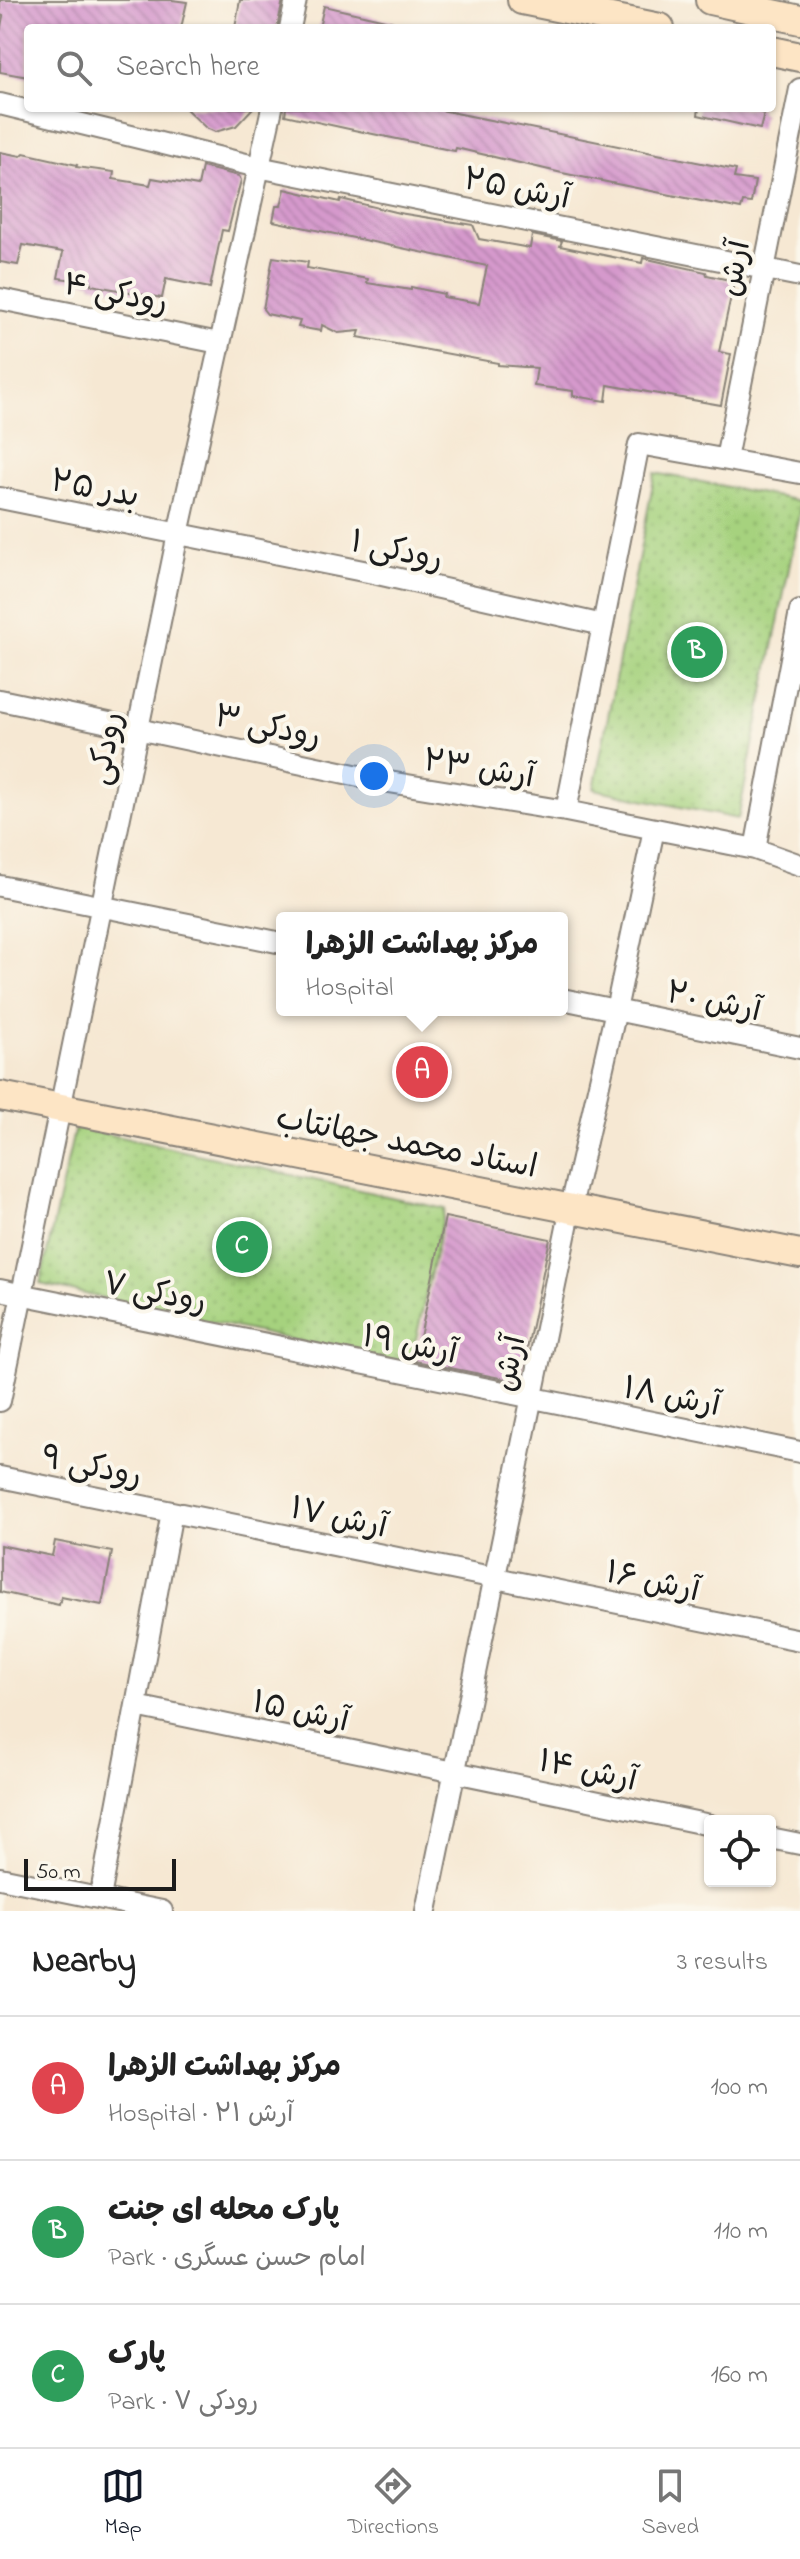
<!DOCTYPE html>
<html lang="en">
<head>
<meta charset="utf-8">
<style>
  :root { --surface:#fff; --page:#f6f6f6; --text:#222; --muted:#767676; --line:#e0e0e0; --accent:#111827 }
  body { margin:0; font-family:"Indie Flower","Playpen Sans Arabic",sans-serif; background:var(--page); color:var(--text) }
  .controls { position:absolute; right:24px; bottom:24px; display:grid; overflow:hidden; border-radius:8px; box-shadow:0 2px 6px #0004 }
  .controls button { width:72px; height:72px; display:grid; place-items:center; padding:0; border:0; border-bottom:2px solid var(--line); background:var(--surface); color:var(--text); font:40px sans-serif }
  .scale { position:absolute; left:24px; bottom:20px; width:152px; box-sizing:border-box; padding-left:8px; border:4px solid #1c1c1c; border-top:0; font-size:22px; line-height:28px; white-space:nowrap; color:#1c1c1c; -webkit-text-stroke:6px #fbf7ec; paint-order:stroke }
  .you { position:absolute; left:374px; top:776px; width:28px; height:28px; margin:-20px; border:6px solid #fff; border-radius:50%; background:#1a73e8; box-shadow:0 0 0 12px #1a73e833 }
  .badge { display:grid; place-items:center; width:52px; height:52px; border-radius:50%; background:var(--accent); color:#fff; font-size:26px; font-weight:700 }
  .pin { position:absolute; translate:-50% -50%; border:4px solid #fff; box-shadow:0 2px 8px #0006 }
  .popup { position:absolute; left:276px; top:912px; width:292px; height:104px; box-sizing:border-box; display:grid; place-content:center; border-radius:8px; background:var(--surface); filter:drop-shadow(0 2px 6px #0005); font-size:26px; white-space:nowrap; color:var(--muted) }
  .popup b { font-size:30px; color:var(--text) }
  .popup::after { content:''; position:absolute; left:50%; top:100%; margin-left:-16px; border:16px solid transparent; border-top-color:var(--surface) }
  .list { margin:0; padding:0; list-style:none }
  h2 { display:flex; justify-content:space-between; align-items:center; height:104px; margin:0; padding:0 32px; font-size:34px }
  h2 small { font-size:26px; font-weight:400; color:var(--muted) }
  .list li { display:grid; grid-template-columns:52px 1fr auto; gap:24px; align-items:center; box-sizing:border-box; height:144px; padding:0 32px; border-top:2px solid var(--line) }
  .list b { display:block; font-size:30px; white-space:nowrap }
  .list p { margin:0; font-size:26px; white-space:nowrap; color:var(--muted) }
  .list em { font-size:26px; font-style:normal; color:var(--muted) }
  .icon { flex:none; width:44px; height:44px; fill:none; stroke:currentColor; stroke-width:2; stroke-linecap:round; stroke-linejoin:round }
  .map { position:relative; flex:none; width:800px; height:1911px; overflow:hidden }
  .search { position:absolute; background:var(--surface); box-shadow:0 2px 6px #0004; left:24px; right:24px; top:24px; height:88px; display:flex; align-items:center; gap:20px; box-sizing:border-box; padding:0 28px; border-radius:8px; color:var(--muted); font-size:30px }
  .sheet { height:536px; background:var(--surface) }
  nav { display:flex; justify-content:space-around; align-items:center; box-sizing:border-box; height:112px; border-top:2px solid var(--line); background:var(--surface); font-size:22px; color:var(--muted) }
  nav a { display:grid; justify-items:center; gap:4px }
  nav .on { color:var(--accent) }
  .map>svg:first-child { display:block }
  .grass { fill:url(#grass-dots); stroke:#61774d; stroke-width:2 }
  .building { fill:url(#building-back-hatch) }
  .lines { fill:none; stroke-linecap:round; stroke-linejoin:round }
  .street-casing { stroke:#898278; stroke-width:24 }
  .secondary-casing { stroke:#898278; stroke-width:32 }
  .street { stroke:#fff; stroke-width:20 }
  .secondary { stroke:#fde5c5; stroke-width:28 }
  .labels { text-anchor:middle; stroke-width:8; stroke-linejoin:round; paint-order:stroke }
  .street-label { font-size:32px; fill:#1c1c1c; stroke:#fbf7ec }
</style>
</head>
<body>
<div class="map">
<svg width="800" height="1911" viewBox="0 0 800 1911">
  <defs>
    <pattern id="grass-dots" width="8" height="8" patternUnits="userSpaceOnUse" patternTransform="scale(2)"><rect width="8" height="8" fill="#a6d27e"/><path d="M2 2h.1M6 6h.1" fill="none" stroke="#8eb46c" stroke-width="1.8" stroke-linecap="round"/></pattern>
    <pattern id="building-back-hatch" width="6" height="6" patternUnits="userSpaceOnUse" patternTransform="scale(2)"><rect width="6" height="6" fill="#d599cc"/><path d="M-1 5l2 2M0 0l6 6M5-1l2 2" fill="none" stroke="#b683af"/></pattern>
  </defs>
  <rect width="100%" height="100%" fill="#fbf7ec"/>
  <filter id="ink" filterUnits="userSpaceOnUse"><feTurbulence type="fractalNoise" baseFrequency=".0125" numOctaves="2"/><feDisplacementMap in="SourceGraphic" scale="16" xChannelSelector="R" yChannelSelector="G"/><feConvolveMatrix kernelMatrix="1 2 1 2 8 2 1 2 1" color-interpolation-filters="sRGB"/></filter>
  <filter id="wash" filterUnits="userSpaceOnUse"><feTurbulence type="fractalNoise" baseFrequency=".006" numOctaves="4" result="noise"/><feDisplacementMap in="SourceGraphic" scale="32" xChannelSelector="R" yChannelSelector="G"/><feGaussianBlur stdDeviation="1.8" result="paint"/><feColorMatrix in="noise" values="0 0 0 0 0 0 0 0 0 0 0 0 0 0 0 0 0 1.4 0 .05"/><feComposite in="paint" operator="in"/></filter>
  <g filter="url(#wash)">
    <rect width="100%" height="100%" fill="#f6e8d3"/>
    <path class="grass" d="M655,473L800,501V514L738,819L594,789Z
      M75,1127L445,1209L410,1366L40,1284Z"/>
    <g id="blocks">
      <path class="building" d="M0,0H172L187,2L181,28H58L38,24L37,28H28V77L0,72V32L3,16L0,15Z
        M240,0H283L277,28H235Z
        M324,6L394,22L393,28H319Z
        M185,108H253L236,126L215,132L206,128Z
        M286,108H431L736,170L734,178L755,181L751,203L743,202L741,209L562,173L456,148L455,151L349,129L285,115Z
        M699,108H760L759,112L764,114L760,129L698,115Z
        M0,152L21,156L24,153L77,165L76,167L114,172L113,179L150,185L152,178L198,186L202,167L239,176L241,180L228,231L222,230L210,288L166,279L162,298L91,285V282L58,278L63,252L23,245L18,265L0,262Z
        M285,189L340,202L341,199L399,213L473,225L479,239L530,248L532,235L562,241L560,246L642,263L643,258L706,272L707,275L729,280L733,287L719,352L731,354L721,405L608,385L606,401L573,396V391L534,386L537,368L498,365V363L358,337L360,331L338,333L322,325L321,331L298,327L300,321L267,314L263,309L273,257L308,262L307,268L368,279L367,283L411,290V287L444,294L443,297L479,303L487,266L273,221L276,206H281Z
        M445,1217L550,1239L520,1382L415,1361Z
        M55,1541L112,1552L102,1605L61,1597L59,1605L0,1592V1545L52,1556Z"/>
    </g>
  </g>
  <g filter="url(#ink)">
    <use href="#blocks" fill-opacity="0" stroke="#898278" stroke-width="2"/>
    <g class="lines">
      <g class="street-casing">
        <path id="street" d="M290,28L296,0
          M0,104L258,167L800,276
          M0,299L219,343
          M726,459L800,89
          M800,473L639,444L566,811L755,849L800,611
          M0,498L373,573L603,625
          M0,700L383,781L566,811
          M755,849L800,865
          M0,886L282,943
          M562,999L800,1048
          M0,1290L800,1452
          M0,1401L178,534L272,108
          M0,1477L800,1640
          M136,1706L710,1825
          M770,1838L800,1844
          M0,1878L162,1911
          M100,1898L172,1512
          M426,1911L571,1207L616,1010L654,829"/>
      </g>
      <g class="secondary-casing">
        <path id="secondary" d="M522,0L660,28
          M710,0L800,20
          M772,51L800,57
          M0,1096L800,1254"/>
      </g>
      <use href="#street" class="street"/>
      <use href="#secondary" class="secondary"/>
    </g>
  </g>
  <g class="labels">
    <g class="street-label">
      <text transform="translate(517 187) rotate(11)" y="11">آرش ۲۵</text>
      <text transform="translate(733 268) rotate(-79)" y="11">آرش</text>
      <text transform="translate(116 292) rotate(11)" y="11">رودکی ۴</text>
      <text transform="translate(95 487) rotate(11)" y="11">بدر ۲۵</text>
      <text transform="translate(397 549) rotate(12)" y="11">رودکی ۱</text>
      <text transform="translate(268 725) rotate(12)" y="11">رودکی ۳</text>
      <text transform="translate(104 748) rotate(-79)" y="11">رودکی</text>
      <text transform="translate(479 767) rotate(9)" y="11">آرش ۲۳</text>
      <text transform="translate(714 1000) rotate(12)" y="11">آرش ۲۰</text>
      <text transform="translate(407 1141) rotate(11)" y="11">استاد محمد جهانتاب</text>
      <text transform="translate(155 1291) rotate(11)" y="11">رودکی ۷</text>
      <text transform="translate(410 1343) rotate(11)" y="11">آرش ۱۹</text>
      <text transform="translate(508 1363) rotate(-78)" y="11">آرش</text>
      <text transform="translate(672 1395) rotate(11)" y="11">آرش ۱۸</text>
      <text transform="translate(92 1465) rotate(12)" y="11">رودکی ۹</text>
      <text transform="translate(339 1516) rotate(12)" y="11">آرش ۱۷</text>
      <text transform="translate(653 1580) rotate(12)" y="11">آرش ۱۶</text>
      <text transform="translate(301 1710) rotate(12)" y="11">آرش ۱۵</text>
      <text transform="translate(588 1769) rotate(12)" y="11">آرش ۱۴</text>
    </g>
  </g>
</svg>
<div class="controls">
<button><svg class="icon" aria-label="locate" viewBox="0 0 24 24"><circle cx="12" cy="12" r="6"/><path d="M12 2v4M12 18v4M2 12h4M18 12h4"/></svg></button>
</div>
<div class="scale">50 m</div>
<div class="you"></div>
<div class="pin badge" style="left:422px;top:1072px;background:#e0444e">A</div>
<div class="popup"><b>مرکز بهداشت الزهرا</b>Hospital</div>
<div class="pin badge" style="left:697px;top:652px;background:#2e9e5b">B</div>
<div class="pin badge" style="left:242px;top:1247px;background:#2e9e5b">C</div>
<div class="search"><svg class="icon" aria-label="search" viewBox="0 0 24 24"><circle cx="10" cy="10" r="6"/><path d="M15 15l6 6"/></svg>Search here</div>
</div>
<section class="sheet">
<h2>Nearby<small>3 results</small></h2>
<ul class="list">
<li><span class="badge" style="background:#e0444e">A</span><div><b>مرکز بهداشت الزهرا</b><p>Hospital · آرش ۲۱</p></div><em>100 m</em></li>
<li><span class="badge" style="background:#2e9e5b">B</span><div><b>پارک محله ای جنت</b><p>Park · امام حسن عسگری</p></div><em>110 m</em></li>
<li><span class="badge" style="background:#2e9e5b">C</span><div><b>پارک</b><p>Park · رودکی ۷</p></div><em>160 m</em></li>
</ul>
</section>
<nav>
<a class="on"><svg class="icon" aria-label="map" viewBox="0 0 24 24"><path d="M3 6l6-2 6 2 6-2v14l-6 2-6-2-6 2zM9 4v14M15 6v14"/></svg>Map</a>
<a><svg class="icon" aria-label="directions" viewBox="0 0 24 24"><path d="M12 3l9 9-9 9-9-9zM9 14v-3h6M13 9l2 2-2 2"/></svg>Directions</a>
<a><svg class="icon" aria-label="saved" viewBox="0 0 24 24"><path d="M7 4h10v16l-5-4-5 4z"/></svg>Saved</a>
</nav>
</body>
</html>
